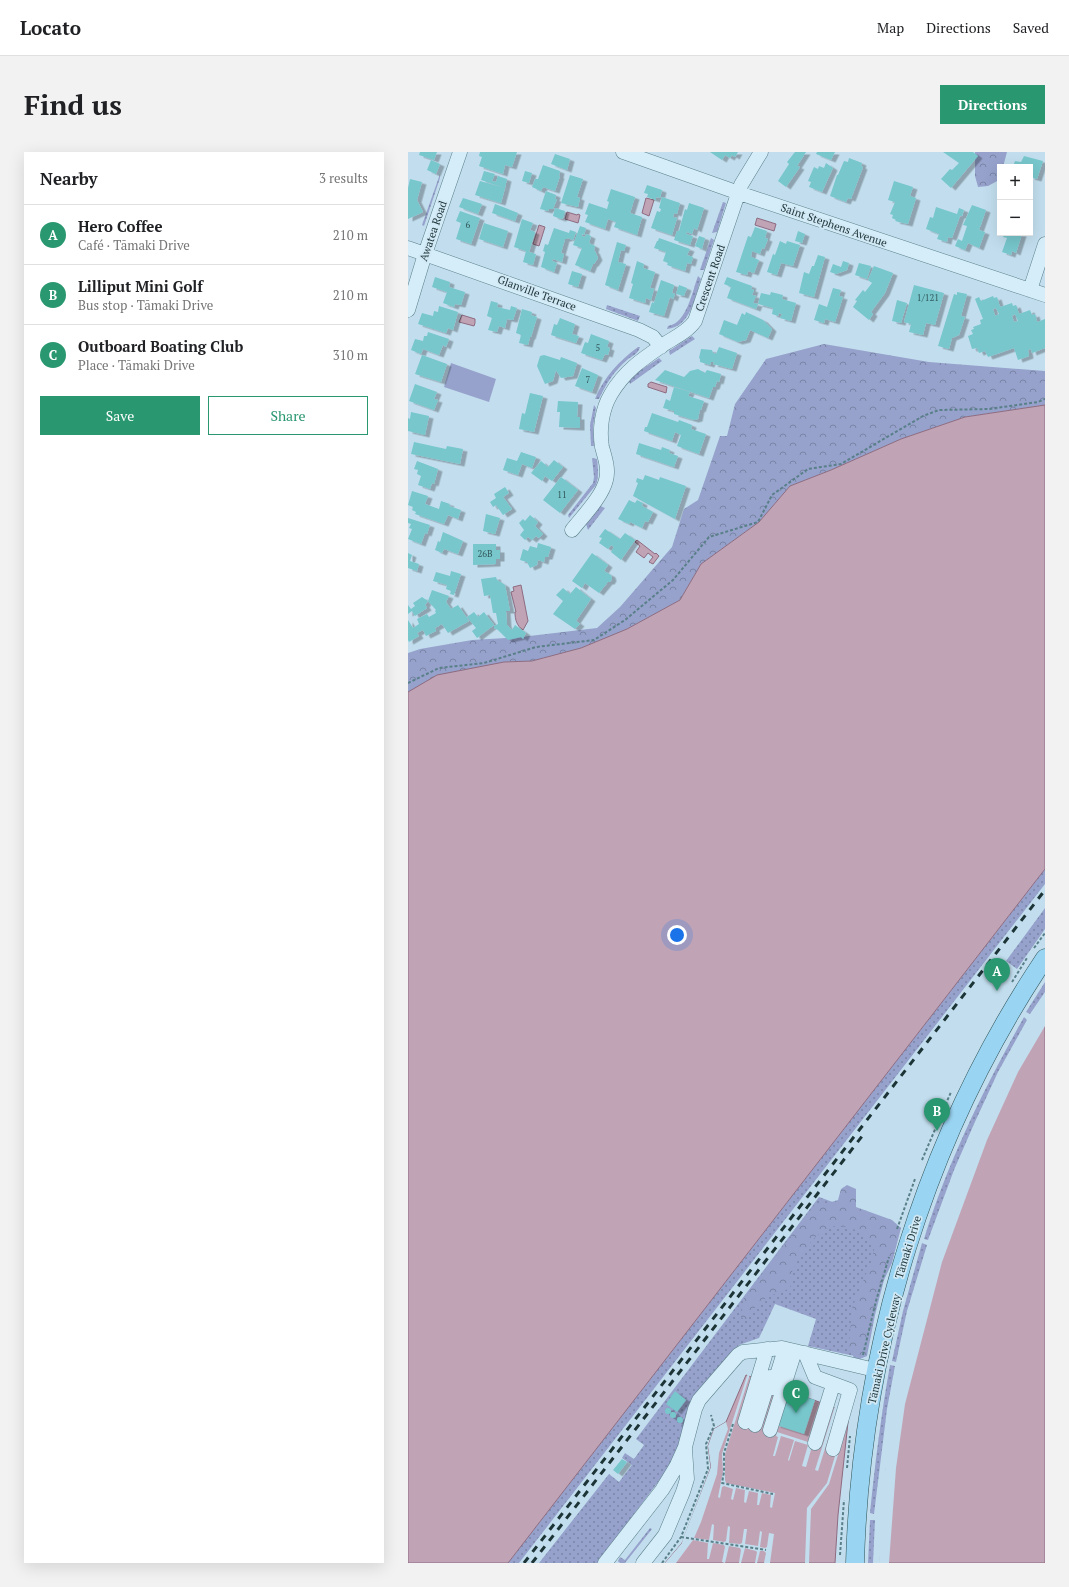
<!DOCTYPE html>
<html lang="en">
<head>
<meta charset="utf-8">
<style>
  :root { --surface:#fff; --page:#f2f2f2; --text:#202124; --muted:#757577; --line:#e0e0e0; --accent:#299770 }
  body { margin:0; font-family:"PT Serif",serif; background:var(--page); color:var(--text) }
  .controls { position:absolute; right:12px; top:12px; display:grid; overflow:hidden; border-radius:0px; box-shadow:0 4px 16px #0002 }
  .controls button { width:36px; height:36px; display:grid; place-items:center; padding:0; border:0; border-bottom:1px solid var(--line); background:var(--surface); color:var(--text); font:20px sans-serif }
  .you { position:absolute; left:269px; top:783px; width:14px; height:14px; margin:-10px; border:3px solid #fff; border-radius:50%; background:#1a73e8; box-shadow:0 0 0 6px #1a73e833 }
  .badge { display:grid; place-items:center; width:26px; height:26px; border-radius:50%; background:var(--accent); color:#fff; font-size:13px; font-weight:700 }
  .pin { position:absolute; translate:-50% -33px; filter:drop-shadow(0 1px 2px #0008) }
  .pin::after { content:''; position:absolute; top:21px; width:14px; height:12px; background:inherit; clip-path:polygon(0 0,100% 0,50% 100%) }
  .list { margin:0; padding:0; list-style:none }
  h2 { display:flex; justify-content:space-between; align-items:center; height:52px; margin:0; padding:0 16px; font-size:17px }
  h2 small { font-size:13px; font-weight:400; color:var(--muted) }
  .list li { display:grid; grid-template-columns:26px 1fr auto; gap:12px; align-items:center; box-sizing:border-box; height:60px; padding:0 16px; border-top:1px solid var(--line) }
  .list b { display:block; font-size:15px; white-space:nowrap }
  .list p { margin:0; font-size:13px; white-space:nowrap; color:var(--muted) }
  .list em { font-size:13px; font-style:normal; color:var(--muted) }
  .actions { display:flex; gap:8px; padding:12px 16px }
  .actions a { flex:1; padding:9px 0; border:1px solid var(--accent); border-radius:0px; text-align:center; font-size:14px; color:var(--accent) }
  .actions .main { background:var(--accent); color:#fff }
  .map { position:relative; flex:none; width:637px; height:1411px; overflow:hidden; border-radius:0px }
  header { display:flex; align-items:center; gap:24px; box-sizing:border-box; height:56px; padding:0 20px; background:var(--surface); border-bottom:1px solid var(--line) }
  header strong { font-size:19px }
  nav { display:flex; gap:22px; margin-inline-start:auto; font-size:14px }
  .intro { display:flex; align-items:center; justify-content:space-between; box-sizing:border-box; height:96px; padding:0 24px }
  h1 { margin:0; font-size:28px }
  .button { padding:10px 18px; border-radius:0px; background:var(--accent); color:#fff; font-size:14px; font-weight:700 }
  main { display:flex; gap:24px; padding:0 24px }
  aside { flex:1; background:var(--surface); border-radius:0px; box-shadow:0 4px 16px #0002 }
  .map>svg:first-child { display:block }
  .grass { fill:url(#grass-dots) }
  .forest { fill:url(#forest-crowns) }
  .park { fill:#96a2cc }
  .water { fill:#c0a4b6; stroke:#8e6b80 }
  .pier { fill:#c2deee }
  .building { fill:#77c7cc; fill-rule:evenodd; filter:url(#shadow) }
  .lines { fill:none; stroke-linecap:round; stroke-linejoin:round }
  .minor-casing { stroke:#597f88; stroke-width:15 }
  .major-casing { stroke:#2d5155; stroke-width:19 }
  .path { stroke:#597f88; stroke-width:2; stroke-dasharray:3 2; stroke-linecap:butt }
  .minor { stroke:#d5ecf9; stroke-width:14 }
  .major { stroke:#99d4f2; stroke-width:18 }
  .rail { stroke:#1d3437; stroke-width:3; stroke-dasharray:7 7; stroke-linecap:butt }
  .labels { text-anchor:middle; stroke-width:3.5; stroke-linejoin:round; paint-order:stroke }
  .number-label { font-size:9px; fill:#34595c }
  .street-label { font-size:11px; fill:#1d3437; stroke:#d1e8f5 }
</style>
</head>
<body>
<header>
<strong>Locato</strong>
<nav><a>Map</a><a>Directions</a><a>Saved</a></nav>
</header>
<div class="intro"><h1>Find us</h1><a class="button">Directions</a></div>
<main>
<aside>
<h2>Nearby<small>3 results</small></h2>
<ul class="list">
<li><span class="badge">A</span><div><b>Hero Coffee</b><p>Café · Tāmaki Drive</p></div><em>210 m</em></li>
<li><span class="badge">B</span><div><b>Lilliput Mini Golf</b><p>Bus stop · Tāmaki Drive</p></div><em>210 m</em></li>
<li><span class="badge">C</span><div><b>Outboard Boating Club</b><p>Place · Tāmaki Drive</p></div><em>310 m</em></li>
</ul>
<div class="actions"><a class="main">Save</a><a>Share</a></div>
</aside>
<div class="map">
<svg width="637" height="1411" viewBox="0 0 637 1411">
  <defs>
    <pattern id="grass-dots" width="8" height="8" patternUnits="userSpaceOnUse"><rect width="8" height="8" fill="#96a2cc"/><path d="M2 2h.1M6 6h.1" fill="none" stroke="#7a85a6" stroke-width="1.8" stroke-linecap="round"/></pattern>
    <pattern id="forest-crowns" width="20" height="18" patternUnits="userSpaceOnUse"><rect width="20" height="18" fill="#96a2cc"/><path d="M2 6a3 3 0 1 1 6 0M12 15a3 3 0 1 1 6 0" fill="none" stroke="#7a85a6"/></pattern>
    <filter id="shadow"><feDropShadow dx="4.5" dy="2.5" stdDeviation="0" flood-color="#0004"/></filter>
  </defs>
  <rect width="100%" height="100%" fill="#c2deee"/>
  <path class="grass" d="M32,22V26L16,74L14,73Z
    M315,50L318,51L309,80L304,81Z
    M303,86L306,88L296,118H292Z
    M290,124L293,127C286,146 283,175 259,177L260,174C279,171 284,140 290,124Z
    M199,153L232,164L230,169L198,157Z
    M284,184L287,187L262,203L261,199Z
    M230,195H232C230,202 224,204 219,208C206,219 198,232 191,247H187C196,225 211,209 230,195Z
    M251,206L254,209L222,232L221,229L230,220Z
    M186,253L188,256L185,275L186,294H183L182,273Z
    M184,306L189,307C190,316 191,324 188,333L161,366L160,363L185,331L186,325Z
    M192,354L197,356L180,378L178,372Z
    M637,717V732L111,1411H100Z
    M637,756V777L609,817L598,809Z
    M637,830V840L622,862L618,860Z
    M616,865L619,868L590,920L566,972L546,1018L520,1088L516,1087C540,1009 576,936 616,865Z
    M411,1045L488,1073L451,1205L400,1194L408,1167L367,1152L351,1186L331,1193L299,1228L282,1250L269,1305L189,1411H131L201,1322L211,1330L224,1313L214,1306L217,1301L226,1307L236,1293L228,1287Z
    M514,1091L519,1093L499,1159L488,1210L484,1209L495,1159Z
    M482,1213L487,1214L479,1257L466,1362L462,1361C467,1312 473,1263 482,1213Z
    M462,1368H467L465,1411H460Z
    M242,1376L244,1377L217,1411H212L210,1409L212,1405L217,1408Z"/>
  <path class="forest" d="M567,0H599L595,15H592L591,28L580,34L570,35L567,24Z
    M416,192L521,210L637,219V253L557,265L493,287L423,318L382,334L351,370L293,412L272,448L219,477L173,496L124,509L96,510L0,540V501L12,497L64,488L113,485L189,476L212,455L264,395L276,357L290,348L312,284H319L327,252L358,207Z
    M439,1033L448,1037V1055L484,1068L493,1076L484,1111L476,1128L467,1163L459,1204L447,1209L441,1193L444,1156L463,1110L467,1094C460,1085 451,1078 439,1075C435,1075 430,1073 427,1074C405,1079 391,1105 382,1124L384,1128L382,1136C375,1140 367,1141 360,1145C350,1150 344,1159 338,1168L333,1165L336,1146L408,1051H420L430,1048L433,1037Z"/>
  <path class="park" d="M43,211L88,227L81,250L36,235Z"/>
  <path class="water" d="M238,46L246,48L241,64L234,61Z
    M159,60L169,63L170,62L172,63L170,71L157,67Z
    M349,66L368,72L366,79L347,73Z
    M131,73L137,75L131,94L125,92Z
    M54,163L67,167V171L66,174L51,170Z
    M243,230L259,235L258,241L240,235V232Z
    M637,253V717L100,1411H0V540L29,523L96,510L124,509L173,496L219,477L272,448L293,412L351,370L382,334L423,318L493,287L557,265Z
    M229,388L247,402L248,401L251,404L245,412L241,410L245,405L240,401L236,406L228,400L232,394L227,390Z
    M113,433L120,469L115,478C109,474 107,468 107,460H108L103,440L106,439L105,435Z
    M637,859V1411H472L478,1318L543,1056Z
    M338,1223L441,1261L430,1363L427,1411H257L274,1391L303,1315L300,1294L306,1277L318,1270Z"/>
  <path class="pier" d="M637,857V874L610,920L579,988L534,1110L497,1252L488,1316L481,1411H471L475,1334L481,1289L487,1251L517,1128L541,1056L571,978L601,917Z
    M340,1221L342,1222L317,1302V1328L318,1331L367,1341L364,1356L362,1355L363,1343L354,1341L351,1353H349L350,1341L341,1339L338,1351L336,1350L337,1338L328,1336L325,1348L323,1347L325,1337L316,1334L314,1335L312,1346L310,1345L315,1320L314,1302Z
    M417,1250L398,1315L394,1314L400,1293L387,1289L381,1309L380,1308L386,1288L373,1284L367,1304H365L370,1285L368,1284L369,1280L400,1290Z
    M427,1254L430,1255L410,1319L407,1318Z
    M318,1270L320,1277L311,1301L309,1322L293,1370L286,1386L301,1388L304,1372L306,1373L305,1388L316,1390L318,1389L320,1374L322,1375L321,1391L332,1392L334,1391L336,1377H339L337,1392L350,1394L352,1379L354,1380L352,1395L357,1396L359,1395L361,1381L366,1382L362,1411H356L358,1401L356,1399H352L349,1411H347L349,1400L348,1399L337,1396L333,1411H331L333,1398L332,1396L321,1394L317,1411L314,1410L317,1395L316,1393L305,1391L301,1407H299L300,1391L285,1388L268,1411H257L274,1391L275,1384H276L303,1315L300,1294L306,1277Z
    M435,1277L437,1280L421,1332L403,1357L401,1411H397L399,1356L419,1331Z"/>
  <path class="building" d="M12,0H29L26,8L11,3Z
    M72,0H109L104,15L97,13L95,22L71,14L74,5L71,4Z
    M302,0H330L327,5L324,3L322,6L317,3L314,8Z
    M387,0H398L389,14L392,15L378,35L370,29L381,12L379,10Z
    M409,0H427L423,8L408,2Z
    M535,0H565L570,4L543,36L533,27L542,17L544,18L551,11Z
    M147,2L162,7L159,18L143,12Z
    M616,4L635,9L629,27L622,25V15H605L607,9L613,10Z
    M441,6L454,11L453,14L455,15L443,47L440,46L438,50L422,44L429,23H430L436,9L440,10Z
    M23,8L32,12L28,22L19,18Z
    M418,11L425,16L414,40L401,35L403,30L400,29L406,15L410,17L411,14L416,16Z
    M135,13L152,19L151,24H152L147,39L135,35L133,39L124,35L127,27H130Z
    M76,19L87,22L84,29L88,30L90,24L99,27L97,36L73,28Z
    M117,19L124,21L121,31L114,29Z
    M162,23L175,27L169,45L172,46L170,55L153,51Z
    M2,27L14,30L9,48L15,60L0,67V36Z
    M72,29L97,36L93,51L67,43Z
    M486,29L505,35L502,44L508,46L500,72L487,69L488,68L484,66L485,63L482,62L487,50L480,48Z
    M239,33L254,38L252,46L248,45V48L239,45L240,42L236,41Z
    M203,37L227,45L222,61L234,65L229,83L206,75L208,70L200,67L197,77L177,70L180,63L177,62L181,51L199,57L201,50L199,49Z
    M138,39L148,43L147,47H149L145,57H141L140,59L132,57Z
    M254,45L272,51L269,62L266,61L265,65L269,66L264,83L243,76L249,59L252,60L253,57L251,56Z
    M55,46L74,52L70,62L51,55Z
    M281,51L296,56L289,78L286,76L284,82L279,80L278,82L285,84L282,93L266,88L269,79H271L277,57L279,58Z
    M87,52L110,61L107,69L84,61Z
    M564,53L578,58L571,78L577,80L571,96L560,91L557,98L547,94L550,87L554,89L559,74L555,73Z
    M528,55L549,62L551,56L556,58L554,64H552L544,86L540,85L539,90L529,87L531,82L518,77L522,65L525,66Z
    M147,56L157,59L155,66L153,67L145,64Z
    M52,59L72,66L63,92L48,87L53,71L48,69Z
    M114,67L125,71L122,78L127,80L121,100L128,102L125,113L115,110L118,99L106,95Z
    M76,71L100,79L95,95L71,87Z
    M172,74L178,76L176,83L174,82V84L177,85L178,82L183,84L181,91L187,94L186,99H187L190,106L186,112H185L182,119L167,113L174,96L165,93Z
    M347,75L359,79L357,86L360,87L356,97L354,96L352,102L344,99L343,105L351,108L346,121L340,119L339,123L328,120L340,84L343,85Z
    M146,76L161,81L162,78L168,80L165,88L160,86L159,87H157L153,101L156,102L154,110L145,107L144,109L149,111L146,120L133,115L137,100L135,99L137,92L140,93Z
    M390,79L397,82L394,91L387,89Z
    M597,81L614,82L608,101L604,99L603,103L594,100L599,86L595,85Z
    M291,84L297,86L294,97L287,94Z
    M251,86L282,97L279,103L285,105L283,112L279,111L277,119L259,113L260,111L255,109L258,100L246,96L249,89H250Z
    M372,89L378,92L379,89L392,93L385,114L373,111L369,123L359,120L365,102L367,103Z
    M209,90L218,93L216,99L213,98L210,110L218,112L210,138L197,133Z
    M410,103L417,105L406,145L391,141L396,120L401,122L404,114H406Z
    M229,109L236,112L235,116L247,120L242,136L246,137L243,148L238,146L237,151L221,146L225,132L223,131Z
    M435,109L441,111L439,118L428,122L422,120L425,112L433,115Z
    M451,111L463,114L459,127L447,123Z
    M466,114L485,121L477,141L463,160L465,162L461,168L445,155L449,149L447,148L455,138L457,140L464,131L460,128Z
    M164,119L174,122L170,135L160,132Z
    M27,125L42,130L41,135L57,140L53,153L47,152L46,155L35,151L39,140L24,135Z
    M319,125L344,134L343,137L346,138L344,143L348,144L345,151L350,152L348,157L319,146L323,135L316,132Z
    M253,128L266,133L264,141L267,142L265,147L262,145L256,164L241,160L244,150L246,151Z
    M271,133L279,136L276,144L268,142Z
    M506,133L536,141L527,173L518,171L515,183L501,180L503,172L496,170Z
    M425,136L433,138L431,144L435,145L427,170L417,167L416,171L406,168L411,152L419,155Z
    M363,140L375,143L374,147L388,151L383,169L372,166L374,162L371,161L370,164L364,162L365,156L350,152L353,141L362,143Z
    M549,140L559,142L553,164L557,165L551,183L544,186L541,197L530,194L546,142L549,143Z
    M585,144L586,146L589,145L592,155L604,151L605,154L608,153L611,162L622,158L624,163L627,162L629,170L637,167V196L624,201L623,197L620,198L621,204L610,208L606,196L580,205L577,199L571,201L569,196L564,197L560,184L565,182L563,178L566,177L565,175L573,172L572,168L575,167L567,147L571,145L573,149ZM588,156L591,162L587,164L585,157ZM607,162L610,169L606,170L604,164Z
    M489,148L499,151L493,171L484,169Z
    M83,149L90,151L89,155L102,158L103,154L109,156L105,168L99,167L97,176L91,174L89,180L80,178L84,166L79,164Z
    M31,154L50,160L45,178L40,176L38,181L10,172L14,161L25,164L26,159L30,160Z
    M114,157L124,160L123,163L129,165L123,185H122L120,193L111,191L113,183L108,181Z
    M338,160L355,168L364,177L360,186L342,178L338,188L330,190L311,182L316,168L329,173L334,161L337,163Z
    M152,166L167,172L164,182L171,184L168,191L143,183L146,172L149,173Z
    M20,180L41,187L38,195L35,193L31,203L15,197L13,202L3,198L7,187L15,189L16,184H19Z
    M183,182L201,189L199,195L202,196L200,203L197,202L194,208L173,201L177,190L180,191Z
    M311,195L329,201L324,217L305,212L306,210H303L302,213L292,210V207L291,206L293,197L304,198L305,201L308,202Z
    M14,203L39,212L33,230L7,222Z
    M136,203L152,208L153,205L169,211L165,224L153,226L148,218L145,229L137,232L129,214L132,204Z
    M174,216L190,223L184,240L167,234Z
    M290,217L297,221L299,218L313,222L311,230L309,229L307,235H305L301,246L247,228L257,218L276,225L282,219Z
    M7,232L29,240L26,247L30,248L26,258L1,249Z
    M266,235L282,240L280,244L296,249L293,258L292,257L290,267L286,268L266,262V259L255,256L258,247L262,249Z
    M122,241L135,244L126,280L111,277L114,261L117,262Z
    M150,249L170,250L169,265H172V276L151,275L152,260H149Z
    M3,260L21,264L17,283L0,279V266L2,267Z
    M244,261L270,270L271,268L284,273L283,277L298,282L291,302L269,294L273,283L267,280L264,289L236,279L237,275H239Z
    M6,290L38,297L39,294L55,297L52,312L3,302Z
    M231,291L253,298L254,295L262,298L261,301L270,304L266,315L228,302Z
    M113,300L128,305L124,316L114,312L110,323L95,318L99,306L109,309Z
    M146,308L155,315L144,329L137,324L134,329L123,321L133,309L140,315Z
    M9,309L30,317L26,332L24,331L22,337L10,333L13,324L9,322L10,318L6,317Z
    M237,323L251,328L252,325L278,334L267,367L225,344L230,331L228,330L229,326L235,328Z
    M153,325L170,338L152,361L135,348Z
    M97,335L101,341L95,345L104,357L95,363L88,353L85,355L82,350L88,346L86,342Z
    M4,339L20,344L17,352L31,357L33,349L42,352L41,354L53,358L50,367L40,363L36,372L7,362L8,360L4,358L5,355L0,353Z
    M221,348L227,351L229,348L235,351L234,354L245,360L240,370L237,369L234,376L222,370L221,372L210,367Z
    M78,362L92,366L87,382L75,379Z
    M122,363L130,370L127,374L135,382L131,386L128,384L124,388L120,385L117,388L112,383L116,378L111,371L115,367L117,369Z
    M0,366L22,373L19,382L17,381L13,392L0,387L4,377L1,376L3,372L0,371Z
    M197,377L212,387L217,381L227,388L213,408L203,400L206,395L203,393L200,397L191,391L194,386L191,385Z
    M35,380L55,389L50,402L36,397L34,401L27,398L30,389L32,390Z
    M130,391L143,395L140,405H137L136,410L130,408L129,413L122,416L119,410L112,408L115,397L120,399L122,394L129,396Z
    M65,392H88V398H92V407H88V412L65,413Z
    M0,401L4,403L2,409L11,412L9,419L0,416Z
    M184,401L200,413L196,419L203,423L204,427L202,430H200L191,441L177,431L174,436L164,429Z
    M43,419L53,422L46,443L42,442L43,439L38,437L39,433L25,429L28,420L42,424Z
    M88,425L89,428L97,433L102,459H98L99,473L104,478L107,473L118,481L115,487L113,485L100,488L90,478L86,476V474L90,472L88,461H85L82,443L76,444L73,427Z
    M168,435L183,447L168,469L172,472L167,477L145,462L155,449L148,443L155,436L162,442Z
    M24,438L41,444L38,450L43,457L50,453L61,469L40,481L34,472L27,476L28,479L18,484L15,478L9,481L11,484L1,490L0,488V468L5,476L11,472L9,467L19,462L21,465L28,461L27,459L28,458L20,449Z
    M14,445L20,449L17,453L19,456L7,464L4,459L0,462V453L3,457L7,454L5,451Z
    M66,460L70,465L76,460L86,473L69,486L64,479L68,476L59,465Z
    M267,1239L278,1248L269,1260L258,1252Z
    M379,1239L407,1248L396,1282L368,1273Z
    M257 1259a3 3 0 1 1 6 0a3 3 0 1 1-6 0Z
    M262 1263a3 3 0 1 1 6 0a3 3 0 1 1-6 0Z
    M269 1268a3 3 0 1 1 6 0a3 3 0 1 1-6 0Z
    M214,1307L219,1310L210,1322L205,1318Z"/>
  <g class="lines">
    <g class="minor-casing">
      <path id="minor" d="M215,0L331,41L637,143
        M0,96L231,178L245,185L253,195
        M622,138L637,92
        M0,158L17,102L52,0
        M164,378C175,364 194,345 198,328C201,317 197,306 194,295C191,277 194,257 203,242C217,218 236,206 258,191C268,185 280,179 287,169L333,33L353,0
        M397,1201L407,1225L442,1238L425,1297
        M365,1236L377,1197
        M337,1270L359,1197
        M347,1273L362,1225
        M362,1278L387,1199
        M407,1291L425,1233
        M197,1411L254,1338L268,1315L277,1295L287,1257L291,1248L330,1203L335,1200L374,1196L467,1218
        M235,1411L257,1383L275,1340L279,1327L277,1297"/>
    </g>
    <g class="major-casing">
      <path id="major" d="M447,1411C453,1196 517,985 637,806"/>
    </g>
    <path class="path" d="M0,531L31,516L76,511L128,495L186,488L217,468L265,428L301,385L350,370L364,343L400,317L433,312L515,264L531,258L581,257L630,250L637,247
      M626,796L637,781
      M604,830L619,806
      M514,1008L543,940
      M489,1077L507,1027
      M455,1203L468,1149L481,1105
      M325,1272L316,1301V1320L314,1331L365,1342
      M439,1316L442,1284
      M273,1385L358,1398
      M432,1403L436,1348
      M254,1411L273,1385L300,1317L298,1292L306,1274L303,1263"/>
    <use href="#minor" class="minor"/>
    <use href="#major" class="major"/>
    <path class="rail" d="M116,1411L637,738
      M124,1411L455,983"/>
  </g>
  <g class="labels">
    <g class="number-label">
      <text x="60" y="76">6</text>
      <text x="520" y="149">1/121</text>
      <text x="190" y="199">5</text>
      <text x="180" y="231">7</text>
      <text x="154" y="346">11</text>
      <text x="77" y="405">26B</text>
    </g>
    <g class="street-label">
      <text transform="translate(426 73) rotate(19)" y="4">Saint Stephens Avenue</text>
      <text transform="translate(25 79) rotate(-71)" y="4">Awatea Road</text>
      <text transform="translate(302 126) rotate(-71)" y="4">Crescent Road</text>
      <text transform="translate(129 141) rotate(20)" y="4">Glanville Terrace</text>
      <text transform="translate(500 1095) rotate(-73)" y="4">Tāmaki Drive</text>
      <text transform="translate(476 1197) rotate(-77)" y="4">Tāmaki Drive Cycleway</text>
    </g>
  </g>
</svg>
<div class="controls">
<button>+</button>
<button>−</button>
</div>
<div class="you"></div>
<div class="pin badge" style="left:589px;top:839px">A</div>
<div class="pin badge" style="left:529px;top:979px">B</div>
<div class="pin badge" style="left:388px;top:1261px">C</div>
</div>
</main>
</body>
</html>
